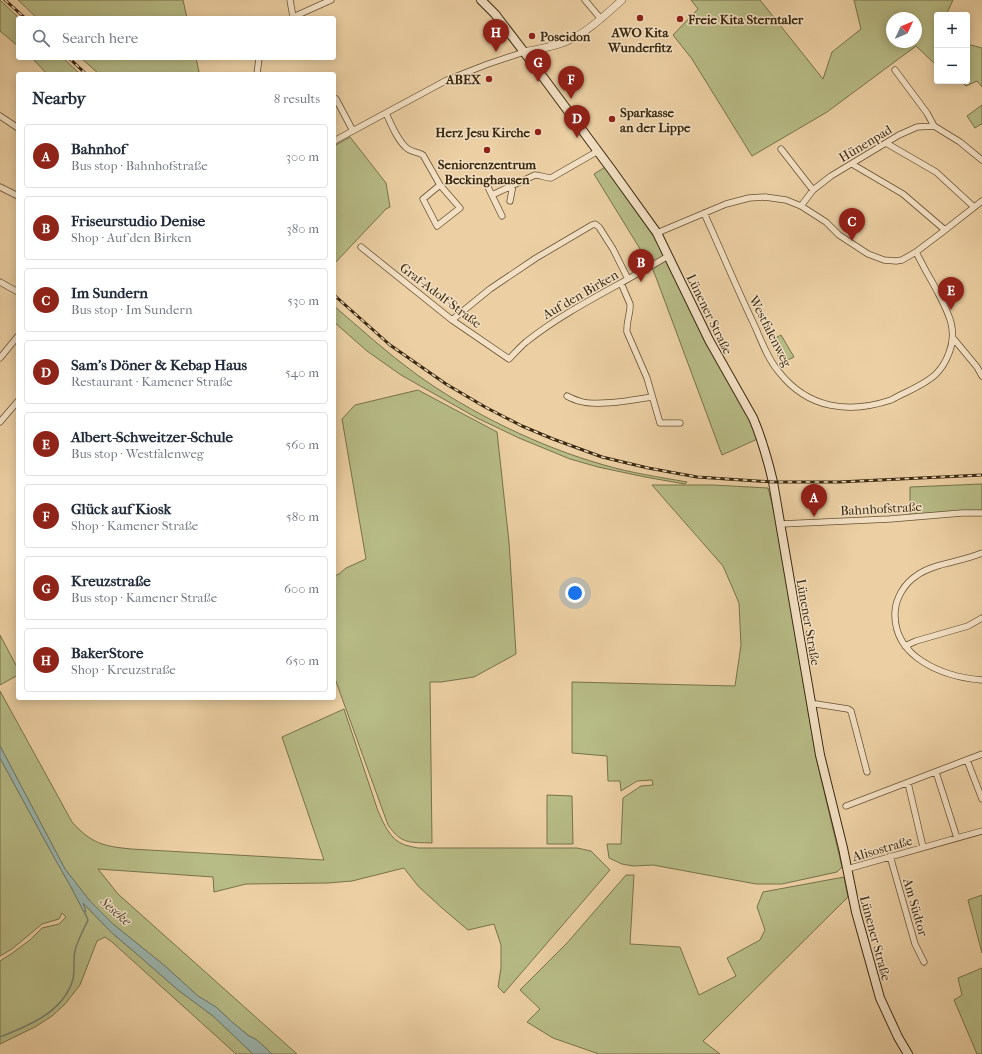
<!DOCTYPE html>
<html lang="en">
<head>
<meta charset="utf-8">
<style>
  :root { --surface:#fff; --page:#f6f6f7; --text:#1f2937; --muted:#747a83; --line:#e0e1e3; --accent:#8f2418 }
  body { margin:0; font-family:"IM FELL French Canon",serif; background:var(--page); color:var(--text) }
  .controls { position:absolute; right:12px; top:12px; display:grid; overflow:hidden; border-radius:4px; box-shadow:0 2px 10px #0003 }
  .controls button { width:36px; height:36px; display:grid; place-items:center; padding:0; border:0; border-bottom:1px solid var(--line); background:var(--surface); color:var(--text); font:20px sans-serif }
  .compass { position:absolute; left:886px; top:12px; width:36px; height:36px; border-radius:50%; background:var(--surface); box-shadow:0 2px 10px #0003; rotate:46deg }
  .you { position:absolute; left:575px; top:593px; width:14px; height:14px; margin:-10px; border:3px solid #fff; border-radius:50%; background:#1a73e8; box-shadow:0 0 0 6px #1a73e833 }
  .badge { display:grid; place-items:center; width:26px; height:26px; border-radius:50%; background:var(--accent); color:#fff; font-size:13px; font-weight:700 }
  .pin { position:absolute; translate:-50% -33px; filter:drop-shadow(0 1px 2px #0008) }
  .pin::after { content:''; position:absolute; top:21px; width:14px; height:12px; background:inherit; clip-path:polygon(0 0,100% 0,50% 100%) }
  .list { margin:0; padding:0; list-style:none }
  h2 { display:flex; justify-content:space-between; align-items:center; height:52px; margin:0; padding:0 16px; font-size:17px }
  h2 small { font-size:13px; font-weight:400; color:var(--muted) }
  .list li { display:grid; grid-template-columns:26px 1fr auto; gap:12px; align-items:center; box-sizing:border-box; height:64px; margin:0 8px 8px; padding:0 8px; border:1px solid var(--line); border-radius:4px }
  .list b { display:block; font-size:15px; white-space:nowrap }
  .list p { margin:0; font-size:13px; white-space:nowrap; color:var(--muted) }
  .list em { font-size:13px; font-style:normal; color:var(--muted) }
  .icon { flex:none; width:22px; height:22px; fill:none; stroke:currentColor; stroke-width:2; stroke-linecap:round; stroke-linejoin:round }
  .map { position:relative; flex:none; width:982px; height:1054px; overflow:hidden }
  .search { position:absolute; background:var(--surface); box-shadow:0 2px 10px #0003; left:16px; top:16px; width:320px; height:44px; display:flex; align-items:center; gap:10px; box-sizing:border-box; padding:0 14px; border-radius:4px; color:var(--muted); font-size:15px }
  .panel { position:absolute; background:var(--surface); box-shadow:0 2px 10px #0003; left:16px; top:72px; width:320px; height:628px; border-radius:4px }
  .map>svg:first-child { display:block }
  .green { fill:#b7bb86; stroke:#78724a; fill-rule:evenodd }
  .water { fill:#9ab5ae; stroke:#747d6e }
  .lines { fill:none; stroke-linecap:round; stroke-linejoin:round }
  .stream { stroke:#747d6e; stroke-width:1.5 }
  .minor-casing { stroke:#665234; stroke-width:7 }
  .tertiary-casing { stroke:#665234; stroke-width:8 }
  .secondary-casing { stroke:#3a280f; stroke-width:10 }
  .minor { stroke:#f3e0c4; stroke-width:5.5 }
  .tertiary { stroke:#f3e0c4; stroke-width:7 }
  .secondary { stroke:#f3e0c4; stroke-width:8 }
  .rail-casing { stroke:#3a280f; stroke-width:3 }
  .rail { stroke:#f3e0c4; stroke-width:1.5; stroke-dasharray:4.5; stroke-linecap:butt }
  .poi-dot { fill:#8f2418; stroke:#f3e0c4; stroke-width:1.5 }
  .labels { text-anchor:middle; stroke-width:3; stroke-linejoin:round; paint-order:stroke }
  .poi-label { font-size:13px; font-weight:bold; fill:#3a280f; stroke:#f3e0c4; text-anchor:start }
  .street-label { font-size:13px; fill:#3a280f; stroke:#f3e0c4 }
  .water-label { font-size:14px; font-style:italic; fill:#524b37; stroke:#f3e0c4 }
</style>
</head>
<body>
<div class="map">
<svg width="982" height="1054" viewBox="0 0 982 1054">
  <rect width="100%" height="100%" fill="#ecd0a4"/>
  <filter id="stains"><feTurbulence type="fractalNoise" baseFrequency=".005" numOctaves="4"/><feColorMatrix values="0 0 0 0 .2 0 0 0 0 .09 0 0 0 0 .02 0 0 0 .5 -.17"/></filter>
  <radialGradient id="worn" r=".72"><stop offset=".6" stop-color="#630" stop-opacity="0"/><stop offset="1" stop-color="#630" stop-opacity=".3"/></radialGradient>
  <path class="green" d="M0,0L19,18H18V46L0,31Z
    M18,0H183L187,18H37Z
    M691,0H760L823,79L832,52L861,29L854,0H953L946,15H937V64L934,63L916,46L827,112L752,156L692,59L673,35L698,9ZM892,18H916V42H892Z
    M967,44L982,48V87L977,81L966,86L961,81H967Z
    M32,58H63L80,74H47Z
    M81,58H196L199,72L193,74H99Z
    M982,105V125L981,124L975,128L967,116Z
    M350,137L386,183L390,207L386,209L334,264V146Z
    M610,164L654,227L762,437L722,455L657,280L653,270L594,174Z
    M334,306C361,329 387,353 416,374C470,413 540,447 604,465C631,473 659,477 687,482L685,484L645,477L598,467L570,459L519,438L477,418L401,375L367,351L334,322Z
    M781,335L794,357L782,363L770,341Z
    M418,390L497,432L509,542L516,654L474,677L441,682H430L432,843C410,842 402,845 388,825L334,676V576L339,574L346,568L366,559L342,419L355,405Z
    M982,484V512L910,515V487Z
    M652,485H713L768,488L776,520L816,757L842,867L837,872L782,884H756L653,865L633,866L622,864L609,858L607,844H621L623,798L641,786L653,785L652,780L637,781L621,791L620,781H608L607,756L572,753V682L735,686L741,645L739,603L723,566Z
    M0,635L18,669V675L0,685Z
    M0,691L72,822C92,844 103,846 131,849L324,860L282,737L344,709L378,811C384,824 390,840 405,845C409,846 413,847 418,848H577L591,851L610,870L504,993L498,987L501,968V945L494,924L468,930L442,908L418,886L404,868L352,881L328,883L246,884L214,892L213,877L98,869L118,894L297,1054H272L257,1040L249,1036L232,1022L216,1007L198,996L165,966L113,924L90,901L65,869L0,746Z
    M0,758L55,859L71,887L84,912L86,911L82,902L112,933L138,955L178,990L213,1016L253,1054H236L112,942L105,937L97,941L80,985L65,1004L52,1016L35,1027L0,1044V961L11,954L30,940L42,928L59,924L66,917L62,913L59,919L42,924L12,949L0,956Z
    M547,795L572,796L573,844H547Z
    M626,875H634L630,944L680,947L699,995L736,976L727,958L760,940L765,930L757,907L763,892L844,877L848,897L703,1041L720,1054H599L553,1038L527,1022L540,1009L520,990L567,943Z
    M982,895V953L968,900Z
    M982,968V1054H977L954,1000L962,995L958,978Z"/>
  <path class="water" d="M0,746L65,869L90,901L113,924L165,966L198,996L216,1007L232,1022L249,1036L257,1040L272,1054H253L213,1016L178,990L138,955L112,933L83,903L86,911L84,912L71,887L55,859L0,758Z"/>
  <g class="lines">
    <path class="stream" d="M0,1037C28,1026 64,1012 73,979C75,970 73,960 75,951C77,941 84,929 88,920L84,911"/>
    <g class="minor-casing">
      <path id="minor" d="M290,0L293,17
        M585,0L601,19
        M291,18L331,0
        M895,70L927,113L934,126
        M257,74L259,58
        M336,99L353,131
        M386,113C391,124 398,142 408,149C412,152 418,152 423,155L440,185L460,208L437,226L423,199L440,185
        M0,116L18,128
        M334,141L447,80L488,64L524,52
        M886,143L936,172L974,207
        M781,149L813,190
        M852,164L903,194L945,230
        M486,183L502,216
        M0,187L18,196
        M492,195L535,175C541,175 545,178 551,178L598,151
        M510,201L513,185
        M801,206L813,190L831,176L899,135L917,127L934,126L960,142L982,160
        M704,213C720,248 735,284 751,318C760,336 766,357 779,372C808,409 849,414 891,400C905,392 925,385 936,374C942,368 946,361 949,353C959,328 946,309 935,287C928,275 922,264 916,252
        M657,233L726,204L749,198L765,197L786,200L801,206L826,222L839,235L868,254L884,260L896,261L902,260L916,252L945,230L982,201
        M361,247L452,320L509,359C515,353 520,347 526,342C570,307 621,285 668,256
        M0,282L18,292
        M621,283L630,304C631,313 626,321 627,332L647,378L660,423H680
        M452,320L490,289L536,258L592,225L595,224L599,227L613,249L628,279
        M953,338L977,367L982,376
        M0,358L18,336
        M567,396C571,398 575,400 579,401C597,407 632,400 652,397
        M0,422L18,401
        M781,524L890,519L962,513H982
        M982,553C962,562 933,563 916,576C904,584 896,598 895,612C893,658 944,677 982,680
        M905,646L916,641L968,626L982,618
        M811,705L816,704L848,709L851,711L867,772
        M967,760L982,799
        M936,772L957,838
        M908,783L923,847
        M846,806L982,754
        M890,856L915,944L924,962
        M847,869L982,831"/>
    </g>
    <g class="tertiary-casing">
      <path id="tertiary" d="M524,52C538,49 554,47 567,41C587,33 606,14 622,0"/>
    </g>
    <g class="secondary-casing">
      <path id="secondary" d="M481,0L495,14L537,69L611,169L657,233L709,340L753,418C762,439 768,461 773,482L820,755L843,848L856,912L880,998L898,1037L908,1054"/>
    </g>
    <use href="#minor" class="minor"/>
    <use href="#tertiary" class="tertiary"/>
    <use href="#secondary" class="secondary"/>
    <g class="rail-casing">
      <path id="rail" d="M5,0L25,18
        M69,58L86,74
        M334,295L390,345L446,384L485,407L522,426L553,439L602,457L648,468L697,477L773,482H839L982,475"/>
    </g>
    <use href="#rail" class="rail"/>
  </g>
  <g class="poi-dot">
    <circle cx="640" cy="18" r="4"/>
    <circle cx="680" cy="19" r="4"/>
    <circle cx="532" cy="36" r="4"/>
    <circle cx="489" cy="79" r="4"/>
    <circle cx="612" cy="119" r="4"/>
    <circle cx="538" cy="132" r="4"/>
    <circle cx="487" cy="150" r="4"/>
  </g>
  <g class="labels">
    <g class="poi-label">
      <text x="688" y="24">Freie Kita Sterntaler</text>
      <text x="640" y="37" text-anchor="middle">AWO Kita<tspan x="640" dy="15">Wunderfitz</tspan></text>
      <text x="540" y="41">Poseidon</text>
      <text x="481" y="84" text-anchor="end">ABEX</text>
      <text x="620" y="117">Sparkasse<tspan x="620" dy="15">an der Lippe</tspan></text>
      <text x="530" y="137" text-anchor="end">Herz Jesu Kirche</text>
      <text x="487" y="169" text-anchor="middle">Seniorenzentrum<tspan x="487" dy="15">Beckinghausen</tspan></text>
    </g>
    <g class="street-label">
      <text transform="translate(865 143) rotate(-31)" y="5">Hünenpad</text>
      <text transform="translate(580 294) rotate(-30)" y="5">Auf den Birken</text>
      <text transform="translate(441 295) rotate(37)" y="5">Graf-Adolf-Straße</text>
      <text transform="translate(710 314) rotate(64)" y="5">Lünener Straße</text>
      <text transform="translate(771 331) rotate(63)" y="5">Westfalenweg</text>
      <text transform="translate(881 508) rotate(-3)" y="5">Bahnhofstraße</text>
      <text transform="translate(809 622) rotate(80)" y="5">Lünener Straße</text>
      <text transform="translate(882 848) rotate(-16)" y="5">Alisostraße</text>
      <text transform="translate(916 907) rotate(74)" y="5">Am Südtor</text>
      <text transform="translate(876 938) rotate(75)" y="5">Lünener Straße</text>
    </g>
    <g class="water-label">
      <text transform="translate(116 911) rotate(41)" y="5">Seseke</text>
    </g>
  </g>
  <rect width="100%" height="100%" filter="url(#stains)"/>
  <rect width="100%" height="100%" fill="url(#worn)"/>
</svg>
<div class="controls">
<button>+</button>
<button>−</button>
</div>
<svg class="compass" viewBox="-18 -18 36 36"><path d="M0-13l5 13h-10z" fill="#e53935"/><path d="M0 13l5-13h-10z" fill="#747a83"/></svg>
<div class="you"></div>
<div class="pin badge" style="left:814px;top:517px">A</div>
<div class="pin badge" style="left:641px;top:282px">B</div>
<div class="pin badge" style="left:852px;top:241px">C</div>
<div class="pin badge" style="left:577px;top:138px">D</div>
<div class="pin badge" style="left:951px;top:310px">E</div>
<div class="pin badge" style="left:571px;top:99px">F</div>
<div class="pin badge" style="left:538px;top:82px">G</div>
<div class="pin badge" style="left:496px;top:52px">H</div>
<div class="search"><svg class="icon" aria-label="search" viewBox="0 0 24 24"><circle cx="10" cy="10" r="6"/><path d="M15 15l6 6"/></svg>Search here</div>
<section class="panel">
<h2>Nearby<small>8 results</small></h2>
<ul class="list">
<li><span class="badge">A</span><div><b>Bahnhof</b><p>Bus stop · Bahnhofstraße</p></div><em>300 m</em></li>
<li><span class="badge">B</span><div><b>Friseurstudio Denise</b><p>Shop · Auf den Birken</p></div><em>380 m</em></li>
<li><span class="badge">C</span><div><b>Im Sundern</b><p>Bus stop · Im Sundern</p></div><em>530 m</em></li>
<li><span class="badge">D</span><div><b>Sam's Döner &amp; Kebap Haus</b><p>Restaurant · Kamener Straße</p></div><em>540 m</em></li>
<li><span class="badge">E</span><div><b>Albert-Schweitzer-Schule</b><p>Bus stop · Westfalenweg</p></div><em>560 m</em></li>
<li><span class="badge">F</span><div><b>Glück auf Kiosk</b><p>Shop · Kamener Straße</p></div><em>580 m</em></li>
<li><span class="badge">G</span><div><b>Kreuzstraße</b><p>Bus stop · Kamener Straße</p></div><em>600 m</em></li>
<li><span class="badge">H</span><div><b>BakerStore</b><p>Shop · Kreuzstraße</p></div><em>650 m</em></li>
</ul>
</section>
</div>
</body>
</html>
